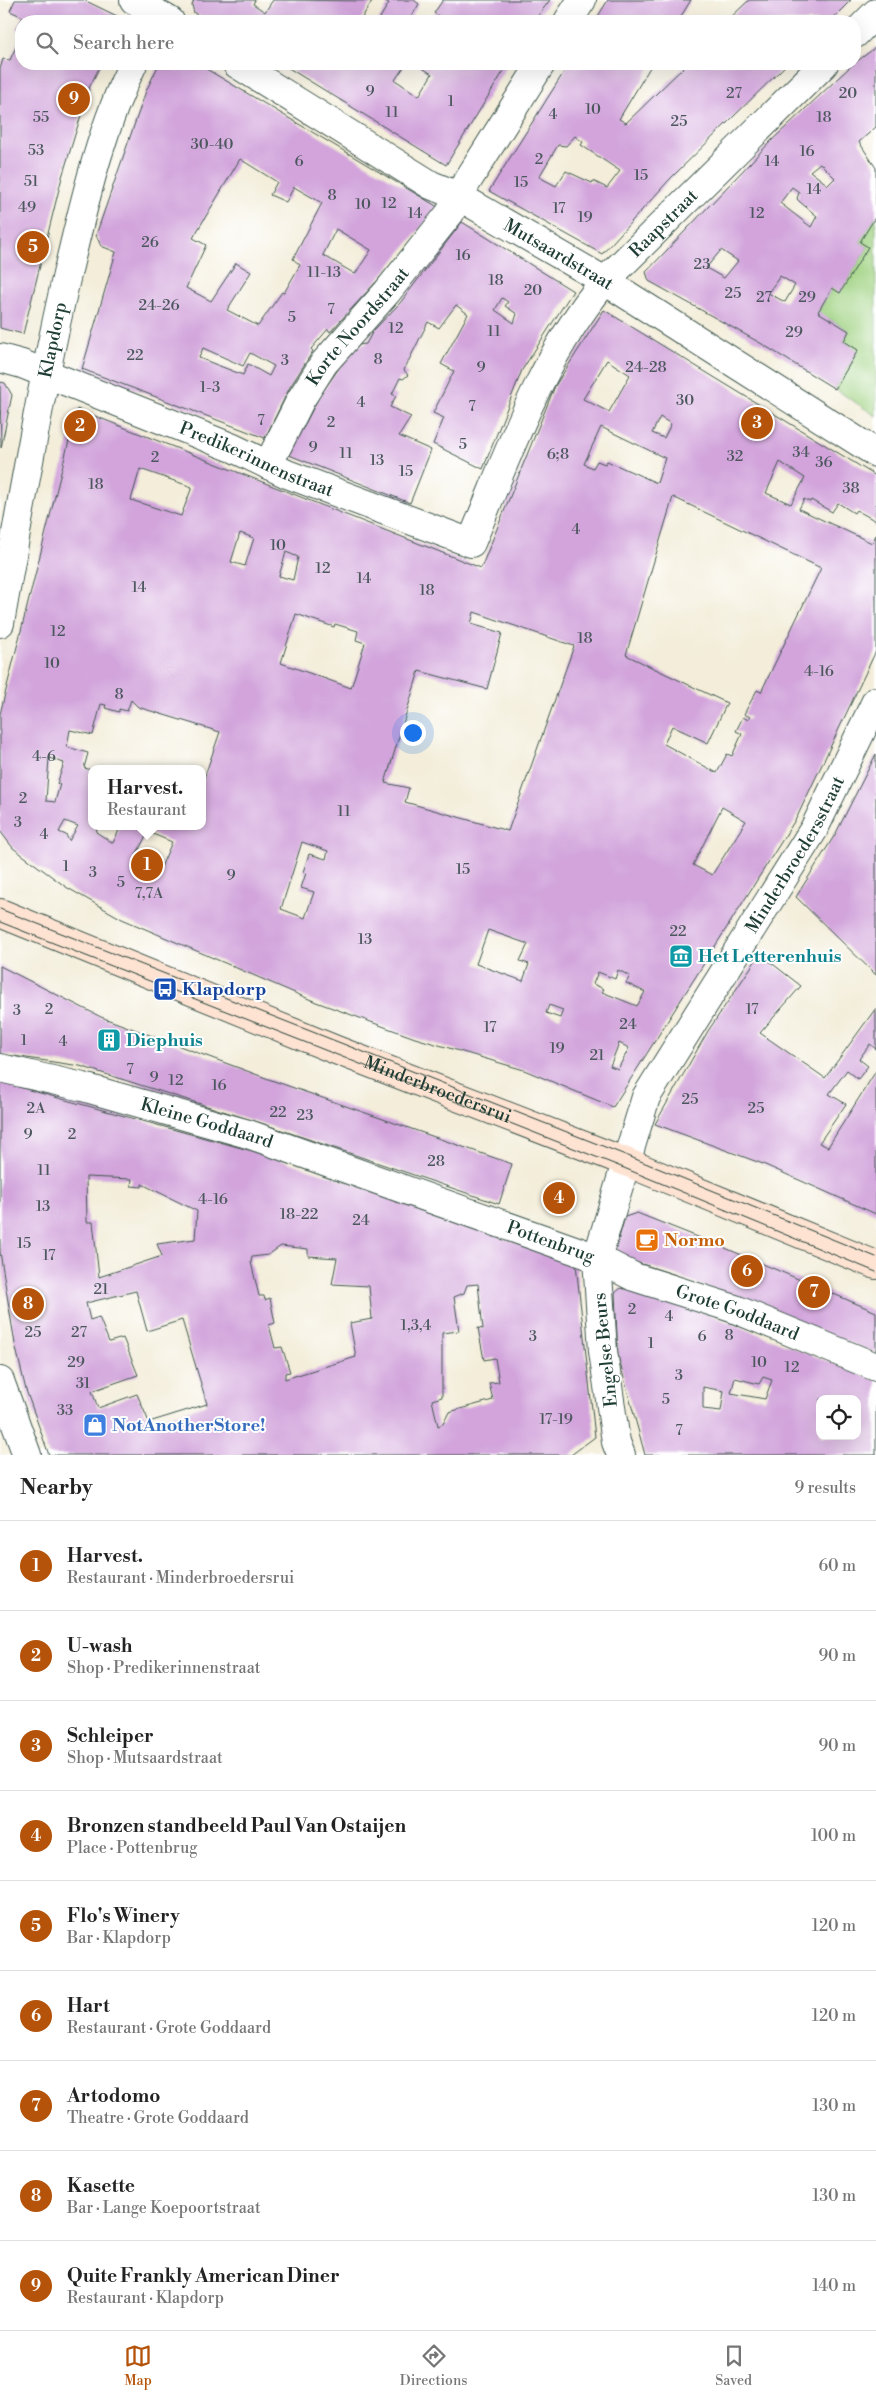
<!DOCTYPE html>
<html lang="en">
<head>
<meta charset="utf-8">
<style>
  :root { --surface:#fff; --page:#f2f2f2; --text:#222; --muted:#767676; --line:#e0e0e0; --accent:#b45309 }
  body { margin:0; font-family:"Libre Bodoni",serif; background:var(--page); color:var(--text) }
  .controls { position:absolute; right:15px; bottom:15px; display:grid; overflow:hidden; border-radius:10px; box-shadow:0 5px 20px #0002 }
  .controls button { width:45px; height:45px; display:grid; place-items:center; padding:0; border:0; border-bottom:1px solid var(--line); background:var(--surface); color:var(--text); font:25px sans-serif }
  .you { position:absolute; left:412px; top:732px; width:18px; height:18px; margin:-12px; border:4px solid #fff; border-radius:50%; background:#1a73e8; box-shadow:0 0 0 8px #1a73e833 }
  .badge { display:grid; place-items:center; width:32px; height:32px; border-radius:50%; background:var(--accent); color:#fff; font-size:16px; font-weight:700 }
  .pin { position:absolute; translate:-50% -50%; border:2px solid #fff; box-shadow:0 1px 5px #0006 }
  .popup { position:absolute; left:88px; top:765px; width:118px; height:65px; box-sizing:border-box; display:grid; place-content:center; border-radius:10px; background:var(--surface); filter:drop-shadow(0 1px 4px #0005); font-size:16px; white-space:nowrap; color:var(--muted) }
  .popup b { font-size:19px; color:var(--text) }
  .popup::after { content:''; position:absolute; left:50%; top:100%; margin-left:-10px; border:10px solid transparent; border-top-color:var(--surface) }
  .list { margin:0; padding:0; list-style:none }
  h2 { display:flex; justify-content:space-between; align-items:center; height:65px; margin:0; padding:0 20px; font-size:21px }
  h2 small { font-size:16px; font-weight:400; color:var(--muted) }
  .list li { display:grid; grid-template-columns:32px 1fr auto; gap:15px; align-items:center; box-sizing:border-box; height:90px; padding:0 20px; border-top:1px solid var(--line) }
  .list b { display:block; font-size:19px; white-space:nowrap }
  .list p { margin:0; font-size:16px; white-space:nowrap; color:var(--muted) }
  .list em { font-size:16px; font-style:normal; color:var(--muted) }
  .icon { flex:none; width:28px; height:28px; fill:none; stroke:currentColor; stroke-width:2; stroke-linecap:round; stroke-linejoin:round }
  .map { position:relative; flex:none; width:876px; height:1455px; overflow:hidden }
  .search { position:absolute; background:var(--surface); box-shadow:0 5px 20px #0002; left:15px; right:15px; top:15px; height:55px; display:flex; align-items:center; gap:12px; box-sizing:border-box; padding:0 18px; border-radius:20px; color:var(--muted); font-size:19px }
  .sheet { height:875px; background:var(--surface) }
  nav { display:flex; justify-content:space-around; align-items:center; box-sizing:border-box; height:70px; border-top:1px solid var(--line); background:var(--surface); font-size:14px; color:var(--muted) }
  nav a { display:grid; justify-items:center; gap:2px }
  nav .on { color:var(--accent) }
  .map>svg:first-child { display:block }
  .green { fill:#a0d383; stroke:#60885c }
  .building { fill:#d2a4db; fill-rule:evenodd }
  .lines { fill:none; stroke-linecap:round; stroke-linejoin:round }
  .street-casing { stroke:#3f574d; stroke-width:30 }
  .secondary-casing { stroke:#3f574d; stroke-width:30 }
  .street { stroke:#fff; stroke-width:28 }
  .secondary { stroke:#fee3d2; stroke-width:28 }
  .tram { stroke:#1f3d34; stroke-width:1 }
  .labels { text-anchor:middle; stroke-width:4; stroke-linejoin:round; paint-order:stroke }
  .number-label { font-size:15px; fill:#4c575e }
  .street-label { font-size:18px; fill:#1f3d34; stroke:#fff }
  .culture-label { font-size:18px; font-weight:bold; fill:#0d838f; stroke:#fff; text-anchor:start }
  .transit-label { font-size:18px; font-weight:bold; fill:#164399; stroke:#fff; text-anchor:start }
  .food-label { font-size:18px; font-weight:bold; fill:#c56008; stroke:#fff; text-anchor:start }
  .shop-label { font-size:18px; font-weight:bold; fill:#366cbe; stroke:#fff; text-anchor:start }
</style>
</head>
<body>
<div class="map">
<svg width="876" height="1455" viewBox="0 0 876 1455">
  <rect width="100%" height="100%" fill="#fff"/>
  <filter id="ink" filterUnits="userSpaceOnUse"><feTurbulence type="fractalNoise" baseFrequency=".02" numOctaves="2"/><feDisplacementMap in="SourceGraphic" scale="10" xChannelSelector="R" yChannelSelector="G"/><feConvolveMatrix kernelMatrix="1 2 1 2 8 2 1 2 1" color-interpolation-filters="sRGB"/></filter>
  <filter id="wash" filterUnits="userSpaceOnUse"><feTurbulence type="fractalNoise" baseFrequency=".0096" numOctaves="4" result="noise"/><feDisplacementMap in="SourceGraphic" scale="20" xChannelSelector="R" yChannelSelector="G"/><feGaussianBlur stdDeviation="1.12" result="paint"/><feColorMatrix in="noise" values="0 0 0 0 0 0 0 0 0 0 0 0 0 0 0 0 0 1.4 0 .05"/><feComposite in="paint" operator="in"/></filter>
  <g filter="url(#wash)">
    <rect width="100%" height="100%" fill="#f3edd9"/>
    <path class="green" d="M875,216H876V416L835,389L858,351L844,341L849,331L818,312L832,288L840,292L868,247L860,242Z"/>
    <g id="blocks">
      <path class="building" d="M15,0H84L119,17L121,21H21V32L16,29L23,17L10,11Z
        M194,0H255L253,4L265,12L273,0L372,1L360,21H209L194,13L192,5Z
        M383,0H414L419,4L409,21H378L389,3Z
        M443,0H550L534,21H446L434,13Z
        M608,0H691L678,21H595Z
        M749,0H851L830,21H727Z
        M21,36V64H101L90,86L62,177L23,334L0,328V69L3,59L10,60Z
        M876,47V127L859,142L876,168V216L860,242L868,247L840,293L832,288L818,312L849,331L844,341L858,350L835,389L762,344L649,281L646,272L772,140L852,65ZM820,163L835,178L828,185L810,171ZM792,187L799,192L797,199L800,202L817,216L811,227L780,203ZM721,250L738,261L724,278L706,268ZM780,276L795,285L785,302L768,293Z
        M159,64L170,67L171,64H198L438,207L377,281L330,332L328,329L311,349L313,351L290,387L265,438L82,369L116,252L101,246L96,235L146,91ZM240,159L277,182L270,195L286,202L294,187L322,203L293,259L300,265L284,293L282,292L258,326L227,310L251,272L236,263L211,301L186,288L206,245L193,238ZM336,229L371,250L355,274L323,255ZM203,348L243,366L250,353L274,366L269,376L248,364L243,375L199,358Z
        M282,64H406L395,80L419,96L432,74L419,66L420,64H508L446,165Z
        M569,64H652L619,119L626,123L687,64H787L671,178L602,254L489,191ZM575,136L583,142L581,145L620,171L607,188L593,181L592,183L566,171L556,186L539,177L558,145L566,146Z
        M462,222L573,291L522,370L483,469L433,444L444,418L433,413L454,371L441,364L468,314L456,305L439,328L428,322L404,370L408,375L403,379L400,378L392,394L396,396L390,407L411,417L399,436L431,450L410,503L289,455L319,397L339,368L359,345L366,344L373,331L400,303ZM502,298L508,302L505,306L517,314L514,323L495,310Z
        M604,310L876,476V521L856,510L854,513L838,503L832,512L811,500L810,502L804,499L799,509L872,543L876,535V651L797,817L613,1107L524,1070L415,1038L316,1002L122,919L66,887L13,848L0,831V714L77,409L481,568L555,386ZM607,360L630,375L609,412L583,399ZM660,417L671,424L664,438L652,433ZM601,427L665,458L657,483L607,461L605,464L597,461L593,468L584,464ZM780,462L805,478L791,504L766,493ZM140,469L192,487L181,516L131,500ZM673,497L821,568L761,692L757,690L744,714L750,717L748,720L743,717L736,731L742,734L732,756L727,754L717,773L664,744L672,726L708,743L727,703L626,655ZM240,533L254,538L245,566L231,562ZM286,552L298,557L293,580L279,576ZM474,612L574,646L508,831L405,802L409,788L385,783L419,671L487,689L502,633L471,624ZM296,614L334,627L335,624L358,631L356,640L365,643L351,688L281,663ZM131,700L138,707L220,732L202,784V826H121L113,843L96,832L98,826H92V770L84,768L88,753L67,747L70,730L93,735L101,704L106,705L105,708L119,712V709L127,711ZM49,758L64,763L57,784H60L55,802L46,801ZM722,807L746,821L712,875L693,865ZM65,821L78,826L69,841L66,835L59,832ZM148,832L172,842L161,867L136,855ZM302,842L328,851L326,859L309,854L303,872L306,873L301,888L314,892L305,918L281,909ZM488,930L528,944L520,961L529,964L523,981L476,964ZM618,970L630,976L626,983L645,992L637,1006L602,992L604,989L593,984L598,972L615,979ZM549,1005L563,1010L560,1018L546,1013ZM619,1043L629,1048L618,1069L610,1066Z
        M0,382L5,383L12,395L1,448Z
        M876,754V975L796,897L836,833Z
        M760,954L801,986L760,1033L825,1078L876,1008V1049L870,1044L859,1059L868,1066L858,1079L847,1070L829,1094L846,1104L819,1143L828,1147L876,1071V1214L763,1164L655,1124L708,1031Z
        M0,966L101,1017L274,1081L512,1164L499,1204L261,1123L80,1066L0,1054Z
        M0,1082L256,1152L352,1183L576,1264L595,1437L571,1455H49L26,1390L15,1344L0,1252ZM86,1177L132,1179L131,1186L142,1187V1184L197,1211L195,1239L157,1244L162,1256L99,1277L93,1222H87ZM281,1246L308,1249V1256L337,1258L332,1284L369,1286L372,1319L350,1323L356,1357L285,1379V1373L290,1372L282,1347L275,1348L269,1325L275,1323L270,1298L265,1300L264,1296H259L251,1262L252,1257L268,1255ZM478,1284L483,1329L478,1328L484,1360L495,1358L499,1382L489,1383L493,1400L449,1412L443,1424L438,1426L432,1400L442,1397V1333L459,1331L454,1297L464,1293L467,1285ZM136,1291L147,1331L182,1320L207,1404L149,1422L137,1394L98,1408L92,1391L138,1375L123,1338L109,1342L99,1317L90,1320L86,1303Z
        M637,1213L718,1245L876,1312V1353L673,1274L614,1255L625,1217Z
        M621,1288L692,1308L876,1380V1455H645L618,1356L615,1293ZM763,1377L772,1380L765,1399L731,1393L735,1378L759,1384ZM703,1387L724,1391L721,1411L703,1409ZM820,1399H857V1436H820Z"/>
    </g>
  </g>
  <g filter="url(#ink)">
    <use href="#blocks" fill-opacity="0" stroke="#3f574d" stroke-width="1"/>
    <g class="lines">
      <g class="street-casing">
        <g id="street">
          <path d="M134,0L170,21"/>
          <path d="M568,21L582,0"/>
          <path d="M855,34L876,13"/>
          <path id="s1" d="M237,64L431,185L458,196L605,281L876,453"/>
          <path id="s2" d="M0,358L22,364L233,448L287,474L471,543C509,453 541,357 605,281L824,64"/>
          <path id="s3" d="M268,465L301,399L324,363L387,292L450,213L458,196L541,64"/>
          <path id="s4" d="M0,623C21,505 41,387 68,270C85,200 101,128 133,64"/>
          <path id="s5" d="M0,1068L83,1087L248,1134L597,1258L634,1277L735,1309L876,1367"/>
          <path d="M0,1381L27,1455"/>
          <path id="s6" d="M621,1455L616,1442L603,1351L597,1258L646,1097L814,829L876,701"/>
        </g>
      </g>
      <g class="secondary-casing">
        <g id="secondary">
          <path id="s7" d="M0,913L336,1050L626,1162L876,1265"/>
        </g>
      </g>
      <use href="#street" class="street"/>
      <use href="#secondary" class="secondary"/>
      <path class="tram" d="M0,909L628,1156L876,1257
        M0,922L624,1168L876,1272"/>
    </g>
  </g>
  <defs>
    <g id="museum-square" transform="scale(1.25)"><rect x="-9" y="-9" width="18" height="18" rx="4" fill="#0f9aa8" stroke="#fff"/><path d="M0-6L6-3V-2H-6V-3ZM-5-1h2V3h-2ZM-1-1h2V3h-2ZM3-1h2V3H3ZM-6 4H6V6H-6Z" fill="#fff"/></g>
    <g id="bus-square" transform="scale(1.25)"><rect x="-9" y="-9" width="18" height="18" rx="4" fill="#1a4fb4" stroke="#fff"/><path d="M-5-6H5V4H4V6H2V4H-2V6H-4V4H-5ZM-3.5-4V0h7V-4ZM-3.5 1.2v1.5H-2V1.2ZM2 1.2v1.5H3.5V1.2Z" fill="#fff"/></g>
    <g id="building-square" transform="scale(1.25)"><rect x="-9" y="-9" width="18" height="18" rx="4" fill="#0f9aa8" stroke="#fff"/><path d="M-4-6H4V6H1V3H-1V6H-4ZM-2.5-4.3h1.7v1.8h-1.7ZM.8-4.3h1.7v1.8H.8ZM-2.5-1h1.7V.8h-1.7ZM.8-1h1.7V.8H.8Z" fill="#fff"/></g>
    <g id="cafe-square" transform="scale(1.25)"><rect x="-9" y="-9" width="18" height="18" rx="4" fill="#e8710a" stroke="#fff"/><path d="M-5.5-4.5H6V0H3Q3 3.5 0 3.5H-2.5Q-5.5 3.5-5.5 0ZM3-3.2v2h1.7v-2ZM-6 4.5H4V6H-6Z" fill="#fff"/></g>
    <g id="shop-square" transform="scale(1.25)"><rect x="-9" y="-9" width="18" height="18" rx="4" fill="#3f7fe0" stroke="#fff"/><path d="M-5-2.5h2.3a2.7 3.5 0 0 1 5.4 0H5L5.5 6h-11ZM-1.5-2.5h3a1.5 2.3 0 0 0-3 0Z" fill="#fff"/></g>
  </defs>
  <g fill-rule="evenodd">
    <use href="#museum-square" x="681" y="956"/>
    <use href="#bus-square" x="165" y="989"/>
    <use href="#building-square" x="109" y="1040"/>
    <use href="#cafe-square" x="647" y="1240"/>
    <use href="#shop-square" x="95" y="1425"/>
  </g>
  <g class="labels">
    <g class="number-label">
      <text x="370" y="96">9</text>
      <text x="734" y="98">27</text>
      <text x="848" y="98">20</text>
      <text x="451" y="106">1</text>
      <text x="593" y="114">10</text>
      <text x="392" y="117">11</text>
      <text x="553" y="119">4</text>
      <text x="41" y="122">55</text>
      <text x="824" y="122">18</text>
      <text x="679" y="126">25</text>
      <text x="212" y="149">30-40</text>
      <text x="36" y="155">53</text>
      <text x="807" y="156">16</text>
      <text x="539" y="164">2</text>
      <text x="299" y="166">6</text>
      <text x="772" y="166">14</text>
      <text x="641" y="180">15</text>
      <text x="31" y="186">51</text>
      <text x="521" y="187">15</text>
      <text x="814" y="194">14</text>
      <text x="332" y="200">8</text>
      <text x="389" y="208">12</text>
      <text x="363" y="209">10</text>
      <text x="27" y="212">49</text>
      <text x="559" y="213">17</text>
      <text x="415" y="218">14</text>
      <text x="757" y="218">12</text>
      <text x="585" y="222">19</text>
      <text x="150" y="247">26</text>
      <text x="463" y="260">16</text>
      <text x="702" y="269">23</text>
      <text x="324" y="277">11-13</text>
      <text x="496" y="285">18</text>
      <text x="533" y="295">20</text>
      <text x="733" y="298">25</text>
      <text x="764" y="302">27</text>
      <text x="807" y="302">29</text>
      <text x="159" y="310">24-26</text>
      <text x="331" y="314">7</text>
      <text x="292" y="322">5</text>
      <text x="396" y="333">12</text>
      <text x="494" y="336">11</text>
      <text x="794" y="337">29</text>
      <text x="135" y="360">22</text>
      <text x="378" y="364">8</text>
      <text x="285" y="365">3</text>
      <text x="481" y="372">9</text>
      <text x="646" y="372">24-28</text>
      <text x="210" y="392">1-3</text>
      <text x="685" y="405">30</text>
      <text x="361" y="407">4</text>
      <text x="472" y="411">7</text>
      <text x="261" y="425">7</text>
      <text x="331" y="427">2</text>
      <text x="463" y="449">5</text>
      <text x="313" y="452">9</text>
      <text x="801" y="457">34</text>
      <text x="346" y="458">11</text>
      <text x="558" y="459">6;8</text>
      <text x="735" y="461">32</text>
      <text x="155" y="462">2</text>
      <text x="377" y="465">13</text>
      <text x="824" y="467">36</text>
      <text x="406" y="476">15</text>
      <text x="96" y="489">18</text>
      <text x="851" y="493">38</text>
      <text x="576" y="534">4</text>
      <text x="278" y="550">10</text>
      <text x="323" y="573">12</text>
      <text x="364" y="583">14</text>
      <text x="139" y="592">14</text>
      <text x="427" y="595">18</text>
      <text x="58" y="636">12</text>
      <text x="585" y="643">18</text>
      <text x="52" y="668">10</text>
      <text x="819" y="676">4-16</text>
      <text x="119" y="699">8</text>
      <text x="44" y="761">4-6</text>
      <text x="23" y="803">2</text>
      <text x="344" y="816">11</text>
      <text x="18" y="827">3</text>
      <text x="44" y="839">4</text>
      <text x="66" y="871">1</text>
      <text x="463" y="874">15</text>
      <text x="93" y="877">3</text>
      <text x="231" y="880">9</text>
      <text x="121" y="887">5</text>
      <text x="149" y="898">7,7A</text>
      <text x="678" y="936">22</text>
      <text x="365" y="944">13</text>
      <text x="49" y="1014">2</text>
      <text x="752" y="1014">17</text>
      <text x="17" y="1015">3</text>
      <text x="628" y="1029">24</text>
      <text x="490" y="1032">17</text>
      <text x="24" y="1045">1</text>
      <text x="63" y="1046">4</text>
      <text x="557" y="1053">19</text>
      <text x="597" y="1060">21</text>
      <text x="130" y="1074">7</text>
      <text x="154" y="1082">9</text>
      <text x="176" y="1085">12</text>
      <text x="219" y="1090">16</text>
      <text x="690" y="1104">25</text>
      <text x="36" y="1113">2A</text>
      <text x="756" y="1113">25</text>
      <text x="278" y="1117">22</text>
      <text x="305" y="1120">23</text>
      <text x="28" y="1139">9</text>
      <text x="72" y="1139">2</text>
      <text x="436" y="1166">28</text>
      <text x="44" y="1175">11</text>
      <text x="213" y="1204">4-16</text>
      <text x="43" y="1211">13</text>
      <text x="299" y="1219">18-22</text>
      <text x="361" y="1225">24</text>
      <text x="24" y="1248">15</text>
      <text x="49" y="1260">17</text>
      <text x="101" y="1294">21</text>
      <text x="632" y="1314">2</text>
      <text x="669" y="1321">4</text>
      <text x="416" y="1330">1,3,4</text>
      <text x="33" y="1337">25</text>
      <text x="79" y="1337">27</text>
      <text x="729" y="1340">8</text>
      <text x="533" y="1341">3</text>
      <text x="702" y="1341">6</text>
      <text x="651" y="1348">1</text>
      <text x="76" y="1367">29</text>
      <text x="759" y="1367">10</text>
      <text x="792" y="1372">12</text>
      <text x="679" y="1380">3</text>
      <text x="83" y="1388">31</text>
      <text x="666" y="1404">5</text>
      <text x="65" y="1415">33</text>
      <text x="556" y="1424">17-19</text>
      <text x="679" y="1435">7</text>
    </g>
    <g class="street-label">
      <text dy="6" stroke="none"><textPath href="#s2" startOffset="884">Raapstraat</textPath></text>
      <text dy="6" stroke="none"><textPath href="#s1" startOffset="374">Mutsaardstraat</textPath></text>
      <text dy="6" stroke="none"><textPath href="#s3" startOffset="166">Korte Noordstraat</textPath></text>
      <text dy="6" stroke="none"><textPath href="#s4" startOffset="288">Klapdorp</textPath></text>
      <text dy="6" stroke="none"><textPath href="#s2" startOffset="276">Predikerinnenstraat</textPath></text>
      <text dy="6" stroke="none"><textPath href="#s6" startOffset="652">Minderbroedersstraat</textPath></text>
      <text dy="6" stroke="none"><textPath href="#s7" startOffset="472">Minderbroedersrui</textPath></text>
      <text dy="6" stroke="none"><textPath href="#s5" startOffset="214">Kleine Goddaard</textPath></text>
      <text dy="6" stroke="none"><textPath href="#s5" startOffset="578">Pottenbrug</textPath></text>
      <text dy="6" stroke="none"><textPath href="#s5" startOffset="778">Grote Goddaard</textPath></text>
      <text transform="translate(605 1350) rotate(-96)" y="6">Engelse Beurs</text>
    </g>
    <g class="culture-label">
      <text x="698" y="962">Het Letterenhuis</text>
      <text x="126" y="1046">Diephuis</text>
    </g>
    <g class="transit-label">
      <text x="182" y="995">Klapdorp</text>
    </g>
    <g class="food-label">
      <text x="664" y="1246">Normo</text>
    </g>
    <g class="shop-label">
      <text x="112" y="1431">NotAnotherStore!</text>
    </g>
  </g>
</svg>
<div class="controls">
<button><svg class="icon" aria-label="locate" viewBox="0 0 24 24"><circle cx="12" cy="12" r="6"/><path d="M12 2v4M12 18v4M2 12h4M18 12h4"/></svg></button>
</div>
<div class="you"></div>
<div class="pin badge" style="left:147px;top:865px">1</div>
<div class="popup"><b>Harvest.</b>Restaurant</div>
<div class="pin badge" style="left:80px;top:426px">2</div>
<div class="pin badge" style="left:757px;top:423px">3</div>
<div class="pin badge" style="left:559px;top:1198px">4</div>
<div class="pin badge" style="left:33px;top:247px">5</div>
<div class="pin badge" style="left:747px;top:1271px">6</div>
<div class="pin badge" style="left:814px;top:1292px">7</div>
<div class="pin badge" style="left:28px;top:1304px">8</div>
<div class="pin badge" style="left:74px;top:99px">9</div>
<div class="search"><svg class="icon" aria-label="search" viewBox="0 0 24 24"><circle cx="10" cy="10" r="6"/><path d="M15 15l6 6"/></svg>Search here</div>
</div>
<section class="sheet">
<h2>Nearby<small>9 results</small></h2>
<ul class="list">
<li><span class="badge">1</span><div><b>Harvest.</b><p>Restaurant · Minderbroedersrui</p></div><em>60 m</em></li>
<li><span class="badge">2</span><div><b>U-wash</b><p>Shop · Predikerinnenstraat</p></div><em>90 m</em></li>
<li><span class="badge">3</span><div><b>Schleiper</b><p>Shop · Mutsaardstraat</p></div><em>90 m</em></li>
<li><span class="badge">4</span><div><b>Bronzen standbeeld Paul Van Ostaijen</b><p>Place · Pottenbrug</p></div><em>100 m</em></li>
<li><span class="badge">5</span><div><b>Flo's Winery</b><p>Bar · Klapdorp</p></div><em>120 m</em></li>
<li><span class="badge">6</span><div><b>Hart</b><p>Restaurant · Grote Goddaard</p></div><em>120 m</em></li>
<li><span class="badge">7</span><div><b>Artodomo</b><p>Theatre · Grote Goddaard</p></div><em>130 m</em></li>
<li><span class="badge">8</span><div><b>Kasette</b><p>Bar · Lange Koepoortstraat</p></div><em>130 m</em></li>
<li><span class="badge">9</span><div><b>Quite Frankly American Diner</b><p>Restaurant · Klapdorp</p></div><em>140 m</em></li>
</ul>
</section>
<nav>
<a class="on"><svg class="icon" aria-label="map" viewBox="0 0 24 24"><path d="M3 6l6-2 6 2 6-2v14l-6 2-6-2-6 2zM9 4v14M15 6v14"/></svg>Map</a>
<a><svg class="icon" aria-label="directions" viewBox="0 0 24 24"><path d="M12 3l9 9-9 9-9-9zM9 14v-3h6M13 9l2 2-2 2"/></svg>Directions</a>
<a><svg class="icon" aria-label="saved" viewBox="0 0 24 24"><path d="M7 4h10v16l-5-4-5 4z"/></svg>Saved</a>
</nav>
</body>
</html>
